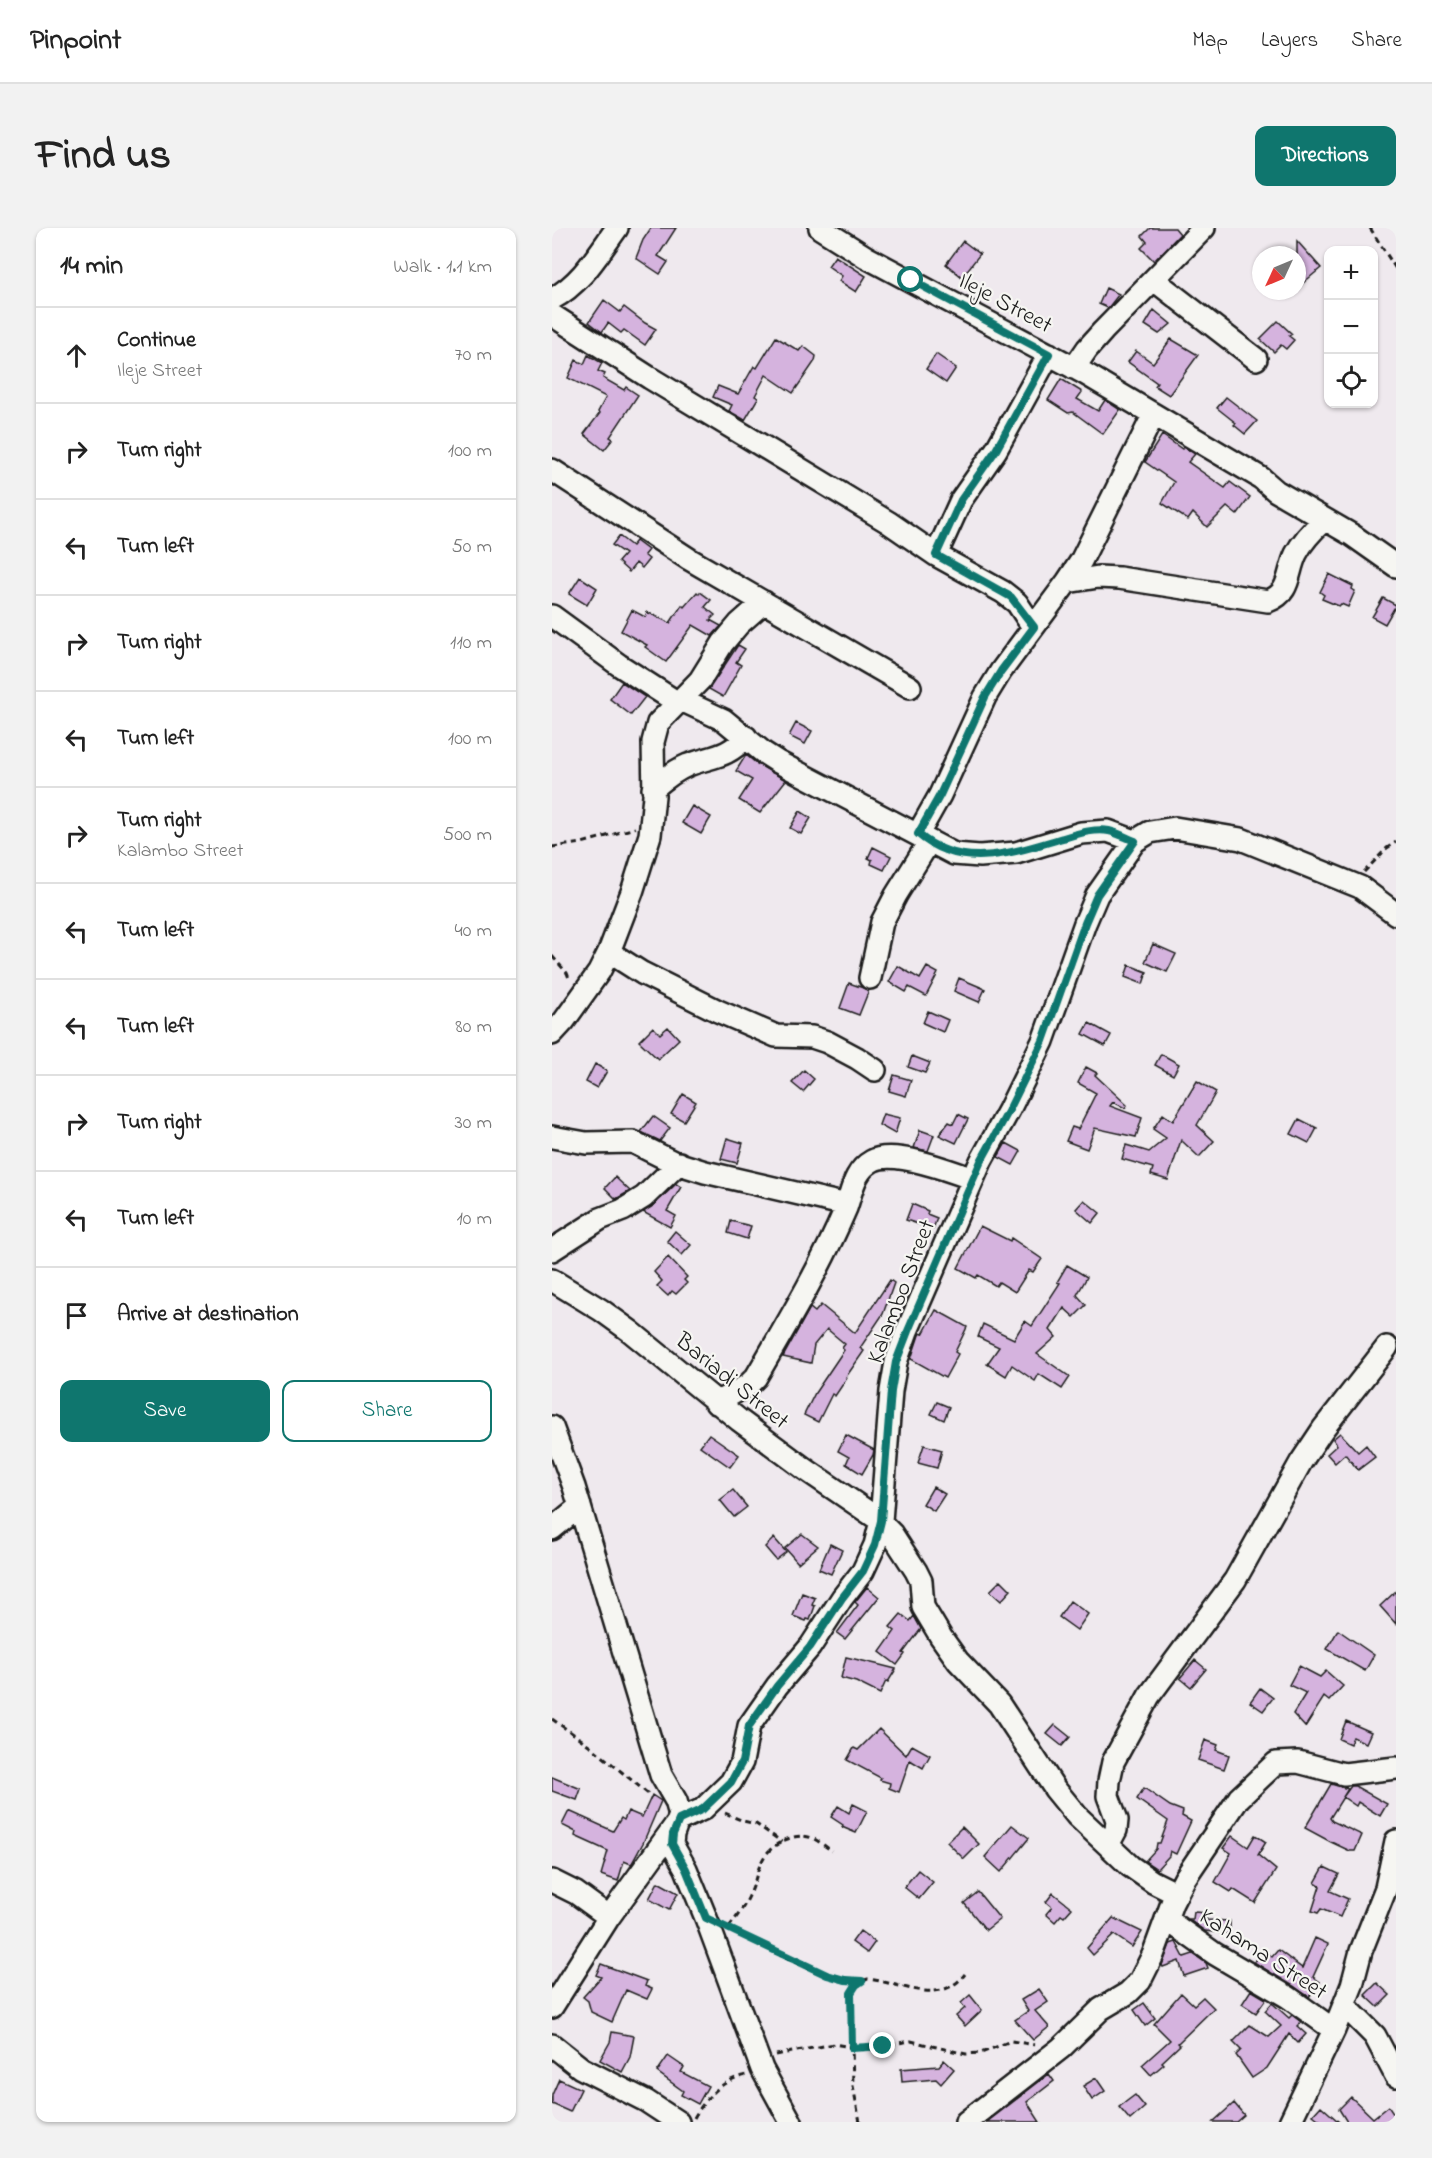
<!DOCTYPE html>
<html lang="en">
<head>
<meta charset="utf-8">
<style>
  :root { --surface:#fff; --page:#f2f2f2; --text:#222; --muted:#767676; --line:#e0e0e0; --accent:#0f766e }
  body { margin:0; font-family:"Indie Flower",sans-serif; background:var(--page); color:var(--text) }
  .controls { position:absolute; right:18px; top:18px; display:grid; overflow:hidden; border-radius:12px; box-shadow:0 2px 4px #0004 }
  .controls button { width:54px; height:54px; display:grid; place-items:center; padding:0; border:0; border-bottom:2px solid var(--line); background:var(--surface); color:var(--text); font:30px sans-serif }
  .compass { position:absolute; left:700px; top:18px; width:54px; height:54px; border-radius:50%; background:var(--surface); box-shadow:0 2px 4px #0004; rotate:226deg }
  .stop { position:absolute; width:18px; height:18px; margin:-14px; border:4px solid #0f766e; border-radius:50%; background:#fff }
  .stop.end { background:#0f766e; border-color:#fff; box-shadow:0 2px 6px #0008 }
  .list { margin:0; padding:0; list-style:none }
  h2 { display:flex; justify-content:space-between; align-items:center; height:78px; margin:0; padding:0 24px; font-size:26px }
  h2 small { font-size:20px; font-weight:400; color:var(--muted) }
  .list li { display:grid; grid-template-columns:39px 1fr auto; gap:18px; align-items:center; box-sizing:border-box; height:96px; padding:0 24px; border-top:2px solid var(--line) }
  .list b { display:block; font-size:22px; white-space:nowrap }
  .list p { margin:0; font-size:20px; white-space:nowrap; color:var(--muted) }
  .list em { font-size:20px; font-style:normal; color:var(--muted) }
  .actions { display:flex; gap:12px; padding:18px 24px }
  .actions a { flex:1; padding:14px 0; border:2px solid var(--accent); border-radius:12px; text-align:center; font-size:21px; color:var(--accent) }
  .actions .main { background:var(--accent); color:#fff }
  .icon { flex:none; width:33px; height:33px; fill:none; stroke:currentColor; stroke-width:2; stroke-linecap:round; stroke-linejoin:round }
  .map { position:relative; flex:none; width:844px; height:1894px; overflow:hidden; border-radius:12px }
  header { display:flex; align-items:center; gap:36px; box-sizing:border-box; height:84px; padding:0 30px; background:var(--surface); border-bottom:2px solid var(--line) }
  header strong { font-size:28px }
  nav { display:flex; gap:33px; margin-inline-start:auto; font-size:21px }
  .intro { display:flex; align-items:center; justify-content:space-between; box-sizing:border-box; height:144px; padding:0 36px }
  h1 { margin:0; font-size:42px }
  .button { padding:15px 27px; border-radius:12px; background:var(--accent); color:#fff; font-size:21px; font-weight:700 }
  main { display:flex; gap:36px; padding:0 36px }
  aside { flex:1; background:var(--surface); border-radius:12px; box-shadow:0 2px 4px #0004 }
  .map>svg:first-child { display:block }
  .building { fill:#d5b3de; stroke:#1c1c1c; stroke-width:1.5 }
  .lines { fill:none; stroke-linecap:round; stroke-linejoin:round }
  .minor-casing { stroke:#1c1c1c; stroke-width:26 }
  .path { stroke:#1c1c1c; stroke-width:3; stroke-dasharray:6 4.5; stroke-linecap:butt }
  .minor { stroke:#f6f6f2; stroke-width:21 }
  .route { stroke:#0f766e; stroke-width:8 }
  .labels { text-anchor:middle; stroke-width:4.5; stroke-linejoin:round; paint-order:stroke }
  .street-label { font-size:24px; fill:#1c1c1c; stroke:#f6f6f2 }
</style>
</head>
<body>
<header>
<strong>Pinpoint</strong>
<nav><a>Map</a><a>Layers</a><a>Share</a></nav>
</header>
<div class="intro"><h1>Find us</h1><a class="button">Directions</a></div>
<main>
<aside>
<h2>14 min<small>Walk · 1.1 km</small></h2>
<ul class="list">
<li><svg class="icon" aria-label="ahead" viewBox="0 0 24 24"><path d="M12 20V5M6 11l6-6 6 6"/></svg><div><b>Continue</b><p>Ileje Street</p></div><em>70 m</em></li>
<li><svg class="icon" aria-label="right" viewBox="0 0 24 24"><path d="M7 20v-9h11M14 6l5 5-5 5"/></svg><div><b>Turn right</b></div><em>100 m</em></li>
<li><svg class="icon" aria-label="left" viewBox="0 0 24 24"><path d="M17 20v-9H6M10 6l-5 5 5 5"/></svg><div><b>Turn left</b></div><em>50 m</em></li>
<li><svg class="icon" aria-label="right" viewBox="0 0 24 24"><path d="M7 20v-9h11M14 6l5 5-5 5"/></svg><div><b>Turn right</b></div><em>110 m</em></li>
<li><svg class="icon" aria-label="left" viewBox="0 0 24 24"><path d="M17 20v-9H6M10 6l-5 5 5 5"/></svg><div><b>Turn left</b></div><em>100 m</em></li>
<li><svg class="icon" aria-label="right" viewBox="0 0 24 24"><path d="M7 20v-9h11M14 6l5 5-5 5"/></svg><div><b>Turn right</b><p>Kalambo Street</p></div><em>500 m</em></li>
<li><svg class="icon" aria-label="left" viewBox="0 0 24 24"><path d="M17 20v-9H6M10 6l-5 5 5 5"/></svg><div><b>Turn left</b></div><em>40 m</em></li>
<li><svg class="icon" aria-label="left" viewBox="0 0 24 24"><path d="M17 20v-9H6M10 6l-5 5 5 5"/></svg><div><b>Turn left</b></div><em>80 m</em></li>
<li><svg class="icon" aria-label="right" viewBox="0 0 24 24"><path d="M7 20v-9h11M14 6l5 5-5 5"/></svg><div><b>Turn right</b></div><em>30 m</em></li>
<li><svg class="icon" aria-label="left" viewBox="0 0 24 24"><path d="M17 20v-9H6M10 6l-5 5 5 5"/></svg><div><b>Turn left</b></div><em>10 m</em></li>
<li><svg class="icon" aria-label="arrive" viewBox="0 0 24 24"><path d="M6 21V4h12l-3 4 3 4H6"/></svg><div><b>Arrive at destination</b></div></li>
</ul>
<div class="actions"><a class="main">Save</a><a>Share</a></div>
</aside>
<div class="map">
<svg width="844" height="1894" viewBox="0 0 844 1894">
  <rect width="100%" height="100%" fill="#efe9ee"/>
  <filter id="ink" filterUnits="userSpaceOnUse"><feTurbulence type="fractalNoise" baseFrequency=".0167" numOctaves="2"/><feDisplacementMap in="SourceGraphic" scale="12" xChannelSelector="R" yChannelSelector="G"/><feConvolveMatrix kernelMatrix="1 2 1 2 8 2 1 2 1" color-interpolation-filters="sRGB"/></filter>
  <g filter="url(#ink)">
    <path class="building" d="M99,0H124L106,28L116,34L108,46L84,30L91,12Z
      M598,0H623L628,6L602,33L589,20L595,14L590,8Z
      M411,13L428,26L410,49L394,36Z
      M745,13L769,40L745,60Z
      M283,28L314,48L304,64L287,53L290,48L276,38Z
      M554,60L567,66L556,80L547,76Z
      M52,72L68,84L72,79L93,95L104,101L93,117L72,102L69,105L56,95L50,104L37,94Z
      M602,82L619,96L607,106L593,97Z
      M726,93L740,106L737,108L742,112L734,121L729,117L722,124L708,111Z
      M224,109L247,123L251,118L264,128L263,133L241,165L214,147L203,168L206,170L193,192L177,183L180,177L161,169L166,158L186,166L202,138L205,140Z
      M619,111L646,127L617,167L603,158L605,155L576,134L584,123L601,135Z
      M384,126L404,140L394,155L374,141Z
      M36,127L50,135L46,143L53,146L51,150L72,162L74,159L86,167L58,209L61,211L52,222L32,206L48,185L46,184L54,169L16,150L24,132L32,136Z
      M509,151L530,164L525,171L546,183L553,172L568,182L551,206L521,184L516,185L496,172Z
      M674,169L705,193L693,206L682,197L684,195L665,180Z
      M610,207L630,221L632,219L643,226L636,234L673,260L678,254L698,269L685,287L675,279L655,299L641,285L636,292L610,275L622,254L593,234Z
      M67,308L80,318L84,313L96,322L92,327L97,331L90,340L84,335L77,344L66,334L73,326L60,317Z
      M777,346L801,358L800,361L803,363L796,379L789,376L787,378L770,371L772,367L768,364Z
      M28,349L45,360L35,377L17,366Z
      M145,364L147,366L148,364L159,372L153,379L163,387L158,392L169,398L160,408L141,397L114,434L93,419L95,417L69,403L80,382L93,389L95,384L118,395L130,377L132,379Z
      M831,370L844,377L833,396L820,389Z
      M186,417L193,421L184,434L189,437L171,469L157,461Z
      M70,454L93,469L79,487L58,471Z
      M244,495L260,503L253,516L237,508Z
      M194,527L205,536L234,552L208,585L187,572L200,552L184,543Z
      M140,578L159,589L149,606L130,595Z
      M248,583L259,590L249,606L238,600Z
      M321,619L339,628L332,642L319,636L320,632L316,630Z
      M601,716L624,726L615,744L593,734Z
      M577,737L595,744L591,756L573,749Z
      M346,738L368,751L375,739L386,745L374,768L357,759L354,764L337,754Z
      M407,750L433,761L427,774L402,763Z
      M297,755L317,762L307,787L288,780Z
      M376,783L396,792L391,804L371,795Z
      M537,795L559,807L553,818L531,806Z
      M101,799L108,806L116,799L127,811L106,831L87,813Z
      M609,826L627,836L621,847L603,837Z
      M360,828L378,835L373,845L356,839Z
      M43,836L55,843L45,860L34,854Z
      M534,839L545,845L543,847L575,877L573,880L561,874L558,878L590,890L584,909L543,900L535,921L514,913L520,899L526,901L544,865L526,855Z
      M252,842L262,851L251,864L240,855Z
      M342,847L359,852L354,868L337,863Z
      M645,853L664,864L645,897L662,913L647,929L629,912L616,952L599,947L601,940L570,931L574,917L597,924L614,910L601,901L611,886L621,893Z
      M131,866L144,874L132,893L119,886Z
      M331,886L348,890L343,906L327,897Z
      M406,886L416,891L404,915L387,907L397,894L401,896Z
      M101,888L118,900L108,913L89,904Z
      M747,891L765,900L757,915L739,906Z
      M368,902L382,907L376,923L362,920Z
      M175,910L191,915L185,935L169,931Z
      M454,915L469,923L461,937L446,929Z
      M63,949L78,963L64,971L53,960Z
      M124,956L129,959L115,983L124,988L118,999L91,984L101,978Z
      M532,972L548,985L540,995L524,981Z
      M360,976L376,983L375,986L385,990L381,1001L354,992Z
      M179,993L199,998L195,1011L176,1005Z
      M428,998L458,1013L459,1010L490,1031L481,1044L477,1042L463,1064L447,1054L444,1058L426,1047L424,1050L406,1040Z
      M123,1003L139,1017L130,1027L115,1013Z
      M116,1029L135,1049L132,1052L135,1055L124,1066L120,1063L116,1068L105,1058L110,1053L102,1044Z
      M515,1037L535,1049L525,1067L534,1077L522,1089L512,1080L498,1102L504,1109L485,1126L518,1149L510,1161L487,1146L483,1153L460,1137L454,1148L435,1136L447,1119L426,1109L431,1096L462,1111L473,1093L480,1098L508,1055L505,1054Z
      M338,1052L342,1055L331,1086L308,1120L312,1123L294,1149L295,1150L283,1168L280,1166L266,1194L252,1187L263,1165L292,1122L290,1120L293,1116L275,1101L262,1117L259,1135L231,1129L258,1080L263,1084L269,1077L303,1105Z
      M384,1082L415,1099L403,1124L406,1126L393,1150L359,1131L367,1107L368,1105L371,1106Z
      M385,1174L397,1179L392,1192L379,1186Z
      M788,1205L806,1224L814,1217L823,1229L806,1242L793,1226L783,1235L775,1226L785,1217L781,1211Z
      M157,1206L187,1227L178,1239L148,1218Z
      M294,1207L322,1222L321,1227L310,1246L294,1236L297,1229L286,1223Z
      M372,1217L390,1222L385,1240L366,1235Z
      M381,1259L393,1266L382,1283L371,1276Z
      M181,1262L195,1279L182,1289L168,1272Z
      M250,1306L266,1318L246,1335L233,1320Z
      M222,1310L234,1324L224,1332L213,1319Z
      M278,1316L290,1322L279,1346L267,1341Z
      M449,1352L459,1362L449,1373L438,1363Z
      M315,1359L327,1369L293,1411L285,1405L306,1377L303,1374Z
      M844,1363V1396L828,1378Z
      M250,1365L263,1370L260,1377L263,1378L258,1392L255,1391L254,1393L241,1388Z
      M518,1373L536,1386L525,1402L507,1389Z
      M349,1386L358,1393L362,1388L369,1401L351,1425L353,1426L345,1437L328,1424L343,1403L338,1399Z
      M786,1402L822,1427L813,1443L775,1421Z
      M294,1429L324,1436L344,1441L336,1454L334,1453L328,1466L304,1454L289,1450Z
      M643,1432L654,1441L639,1459L628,1450Z
      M747,1438L768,1449L774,1443L791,1458L777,1473L772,1469L753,1499L741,1486L754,1465L737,1457Z
      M708,1460L721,1470L711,1483L698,1474Z
      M794,1493L819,1504L814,1515L801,1509L798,1516L787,1511Z
      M503,1497L518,1509L510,1518L495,1506Z
      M327,1501L354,1527L360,1517L378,1527L371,1540L358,1532L347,1564L337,1560L338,1555L328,1552L329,1550L295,1532L302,1520L306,1522Z
      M653,1512L666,1517L664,1522L677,1527L672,1541L646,1532Z
      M0,1549L29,1561L25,1572L0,1563Z
      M779,1556L796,1561L778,1590L780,1593L810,1607L803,1623H798L779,1614L753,1600Z
      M799,1558H803L835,1576L828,1588L806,1574L804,1578L791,1569Z
      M592,1560L618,1578L631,1583L630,1588L639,1593L624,1626L618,1623L617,1628L605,1641L593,1633L604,1621L605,1615H608L616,1593L585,1571Z
      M100,1567L109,1573L91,1615L80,1635L79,1636L72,1633L66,1653L49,1647L56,1623L23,1608L24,1604L10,1597L17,1583L61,1603L69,1590L72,1592L76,1583L90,1589Z
      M301,1576L315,1583L304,1605L290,1599L291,1597L279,1589L286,1578L297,1585Z
      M460,1597L477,1610L449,1644L433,1629Z
      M410,1599L427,1616L412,1631L395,1614Z
      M703,1607L714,1614L706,1627L724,1642L703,1675L681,1661L679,1664L663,1654L679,1625L671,1620L680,1608L696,1619Z
      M772,1639L787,1646L778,1663L796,1671L788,1689L769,1681L766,1685L760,1683L768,1658L763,1655Z
      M366,1642L381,1654L367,1671L352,1659Z
      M106,1654L126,1665L117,1682L97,1671Z
      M426,1664L448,1691L434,1702L412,1675Z
      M501,1665L520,1680L512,1689L509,1687L503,1694L494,1686L500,1679L494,1674Z
      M642,1684L655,1685L654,1692L678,1693V1706L653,1703L636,1691H641Z
      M561,1690L590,1704L580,1719L562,1707L541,1727L535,1720Z
      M308,1703L323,1714L315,1725L300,1714Z
      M763,1710L776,1716L761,1749L768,1754L757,1769L702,1734L714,1723L720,1729L726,1722L750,1740Z
      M624,1714L632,1729L641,1726L654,1735L656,1740L632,1748L627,1733L611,1739L610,1737L618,1716Z
      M49,1736L95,1753L93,1758L100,1761L95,1771L74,1762L60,1794L39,1784L36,1773L31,1769L49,1749L44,1747Z
      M825,1755L838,1767L826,1779L813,1767Z
      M487,1761L496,1774L483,1783L497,1799L481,1812L463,1792L476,1783L469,1772Z
      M699,1762L714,1771L704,1785L690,1776Z
      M629,1765L642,1777L651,1769L662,1780L626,1815L628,1817L610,1834L612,1836L599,1847L590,1837L618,1812L602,1796Z
      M418,1767L430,1782L413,1798L404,1788L413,1780L409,1775Z
      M592,1775L603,1790L593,1798L582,1782Z
      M720,1775L737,1790L740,1787L749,1794L745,1798L754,1806L746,1815L737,1806L715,1840L700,1850L684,1827L689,1822L681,1814L698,1797L717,1809L729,1798L713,1783Z
      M60,1804L82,1808L78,1829L70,1844L48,1832L58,1814Z
      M116,1828L132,1839L129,1844L156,1858L146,1876L129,1867L131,1863L105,1844Z
      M392,1832L402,1841L389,1856L384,1851L350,1854L349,1841L387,1838Z
      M497,1846L502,1853L475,1874L488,1894H435Z
      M544,1850L553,1863L540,1872L531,1858Z
      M7,1851L29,1861L18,1884L0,1876V1867Z
      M583,1867L593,1879L578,1892L567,1879Z
      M799,1869L821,1890L836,1878L844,1890L839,1894H795L787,1881Z
      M682,1875L692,1887L684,1894H661Z
      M769,1878L787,1894H770L761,1887Z"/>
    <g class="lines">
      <g class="minor-casing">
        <path id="minor" d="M268,0L314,29L532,145L709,250L724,263L800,307L844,338
          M602,52L704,131
          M0,71C29,56 46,26 65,0
          M0,87L98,150L336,294L384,327L451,364L465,375L481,399
          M522,140L535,121L551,103L652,0
          M0,242L137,331L358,459
          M384,327L409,272L444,222L497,126
          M515,354L546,349L567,350L716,373C739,365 735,345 744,326C751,312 761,302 772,292
          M0,388L67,437L126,475
          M129,472L172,492L212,525L226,534L402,626L428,628L464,625L529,605L556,603L583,613
          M101,561C112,551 122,543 136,537C160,528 175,530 194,509
          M366,606L388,567L433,469L449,443L515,354L529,333L601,188
          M57,724L90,745L166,783L224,808L260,809L275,814L305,830L323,842
          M318,750L330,694L344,667L377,614
          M0,806L12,793L47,744L57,724L80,664L98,607L102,568L101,514L106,495L148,452L171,415L187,396L212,374
          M0,909L34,915L81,914L121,934L153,944L295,977
          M0,1022L48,991L71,982L92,969L127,935
          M0,1052L49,1082L78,1103L187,1192L253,1241L329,1293
          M164,1175L196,1157L204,1149C236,1094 269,1039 294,980C300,963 302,943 320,933C341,921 399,943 421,951
          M0,1199L22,1259L109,1547L124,1573L128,1587L121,1606L120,1616L134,1641L154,1690L210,1841L239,1894
          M329,1295L340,1306L364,1343L369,1353L371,1379L389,1409L406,1433L447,1476L503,1561L525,1588L578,1638L601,1654L625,1666
          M0,1301L28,1278
          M556,1617L564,1602L565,1592L556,1568L557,1553L561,1534L597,1468L683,1352L749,1234L771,1201L835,1119
          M0,1653L24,1665L57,1689
          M614,1691L663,1726L736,1769L782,1802
          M792,1777L823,1808L844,1848
          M0,1779L57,1689L127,1592L151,1581L179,1554L190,1534L197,1498L225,1458L258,1419L290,1370L311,1343L323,1317L329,1293L339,1163L344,1134L355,1103L429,933L457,882L491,813L533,695L545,667L583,613L598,604L623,600L689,611L808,659L844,686
          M0,1817L29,1840L94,1873L126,1894
          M414,1894L509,1820L549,1781L576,1765L588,1753L601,1727L620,1675L633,1650L687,1570L724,1535L746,1534L792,1546L844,1540
          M738,1894L782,1802L800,1757L809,1723L834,1660L844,1613"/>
      </g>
      <path class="path" d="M818,0L844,41
        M0,619L30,615L83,600
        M812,644L835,620L844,614
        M0,728L15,745L18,753
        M0,1491L37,1517L100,1569
        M173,1585L191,1593L204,1596L230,1614
        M177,1699C185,1689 192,1679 197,1668C203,1657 204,1644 210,1633C217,1617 243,1603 260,1610C267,1613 274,1619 280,1623
        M177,1701C220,1719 262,1750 310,1753
        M224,1827L282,1816L311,1821L359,1813L414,1826L429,1825L459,1813L483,1817
        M142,1890C154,1869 171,1851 195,1847
        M308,1894L301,1858L299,1778L300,1762L310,1753L316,1751C350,1755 388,1779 413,1746"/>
      <use href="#minor" class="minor"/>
    </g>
  </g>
  <g class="lines" filter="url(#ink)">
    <path class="route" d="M331,1818L300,1820L299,1765L304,1757L310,1753L293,1752L275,1747L154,1690L134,1641L120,1616L121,1606L127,1592L151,1581L179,1554L190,1534L197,1498L225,1458L258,1419L290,1370L311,1343L323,1317L329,1293L339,1163L344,1134L356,1103L429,933L457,882L491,813L533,695L545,667L583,613C575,610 566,605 557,603C543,600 525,606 511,610C463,624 410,644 366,606L388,567L433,469L449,443L482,399L459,369L384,327L409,272L444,222L497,126L359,52"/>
  </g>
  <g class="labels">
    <g class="street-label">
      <text transform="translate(454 74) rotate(28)" y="8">Ileje Street</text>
      <text transform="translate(348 1063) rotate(-69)" y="8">Kalambo Street</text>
      <text transform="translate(181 1152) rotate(39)" y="8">Bariadi Street</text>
      <text transform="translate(712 1725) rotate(33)" y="8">Kahama Street</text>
    </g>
  </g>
</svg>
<div class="controls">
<button>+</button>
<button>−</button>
<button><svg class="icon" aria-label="locate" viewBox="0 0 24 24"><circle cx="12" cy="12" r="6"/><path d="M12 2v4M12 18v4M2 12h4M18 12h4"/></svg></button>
</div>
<svg class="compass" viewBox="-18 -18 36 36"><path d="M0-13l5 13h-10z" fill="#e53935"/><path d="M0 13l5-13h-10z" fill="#767676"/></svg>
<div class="stop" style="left:359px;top:52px"></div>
<div class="stop end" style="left:331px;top:1818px"></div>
</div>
</main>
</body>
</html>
